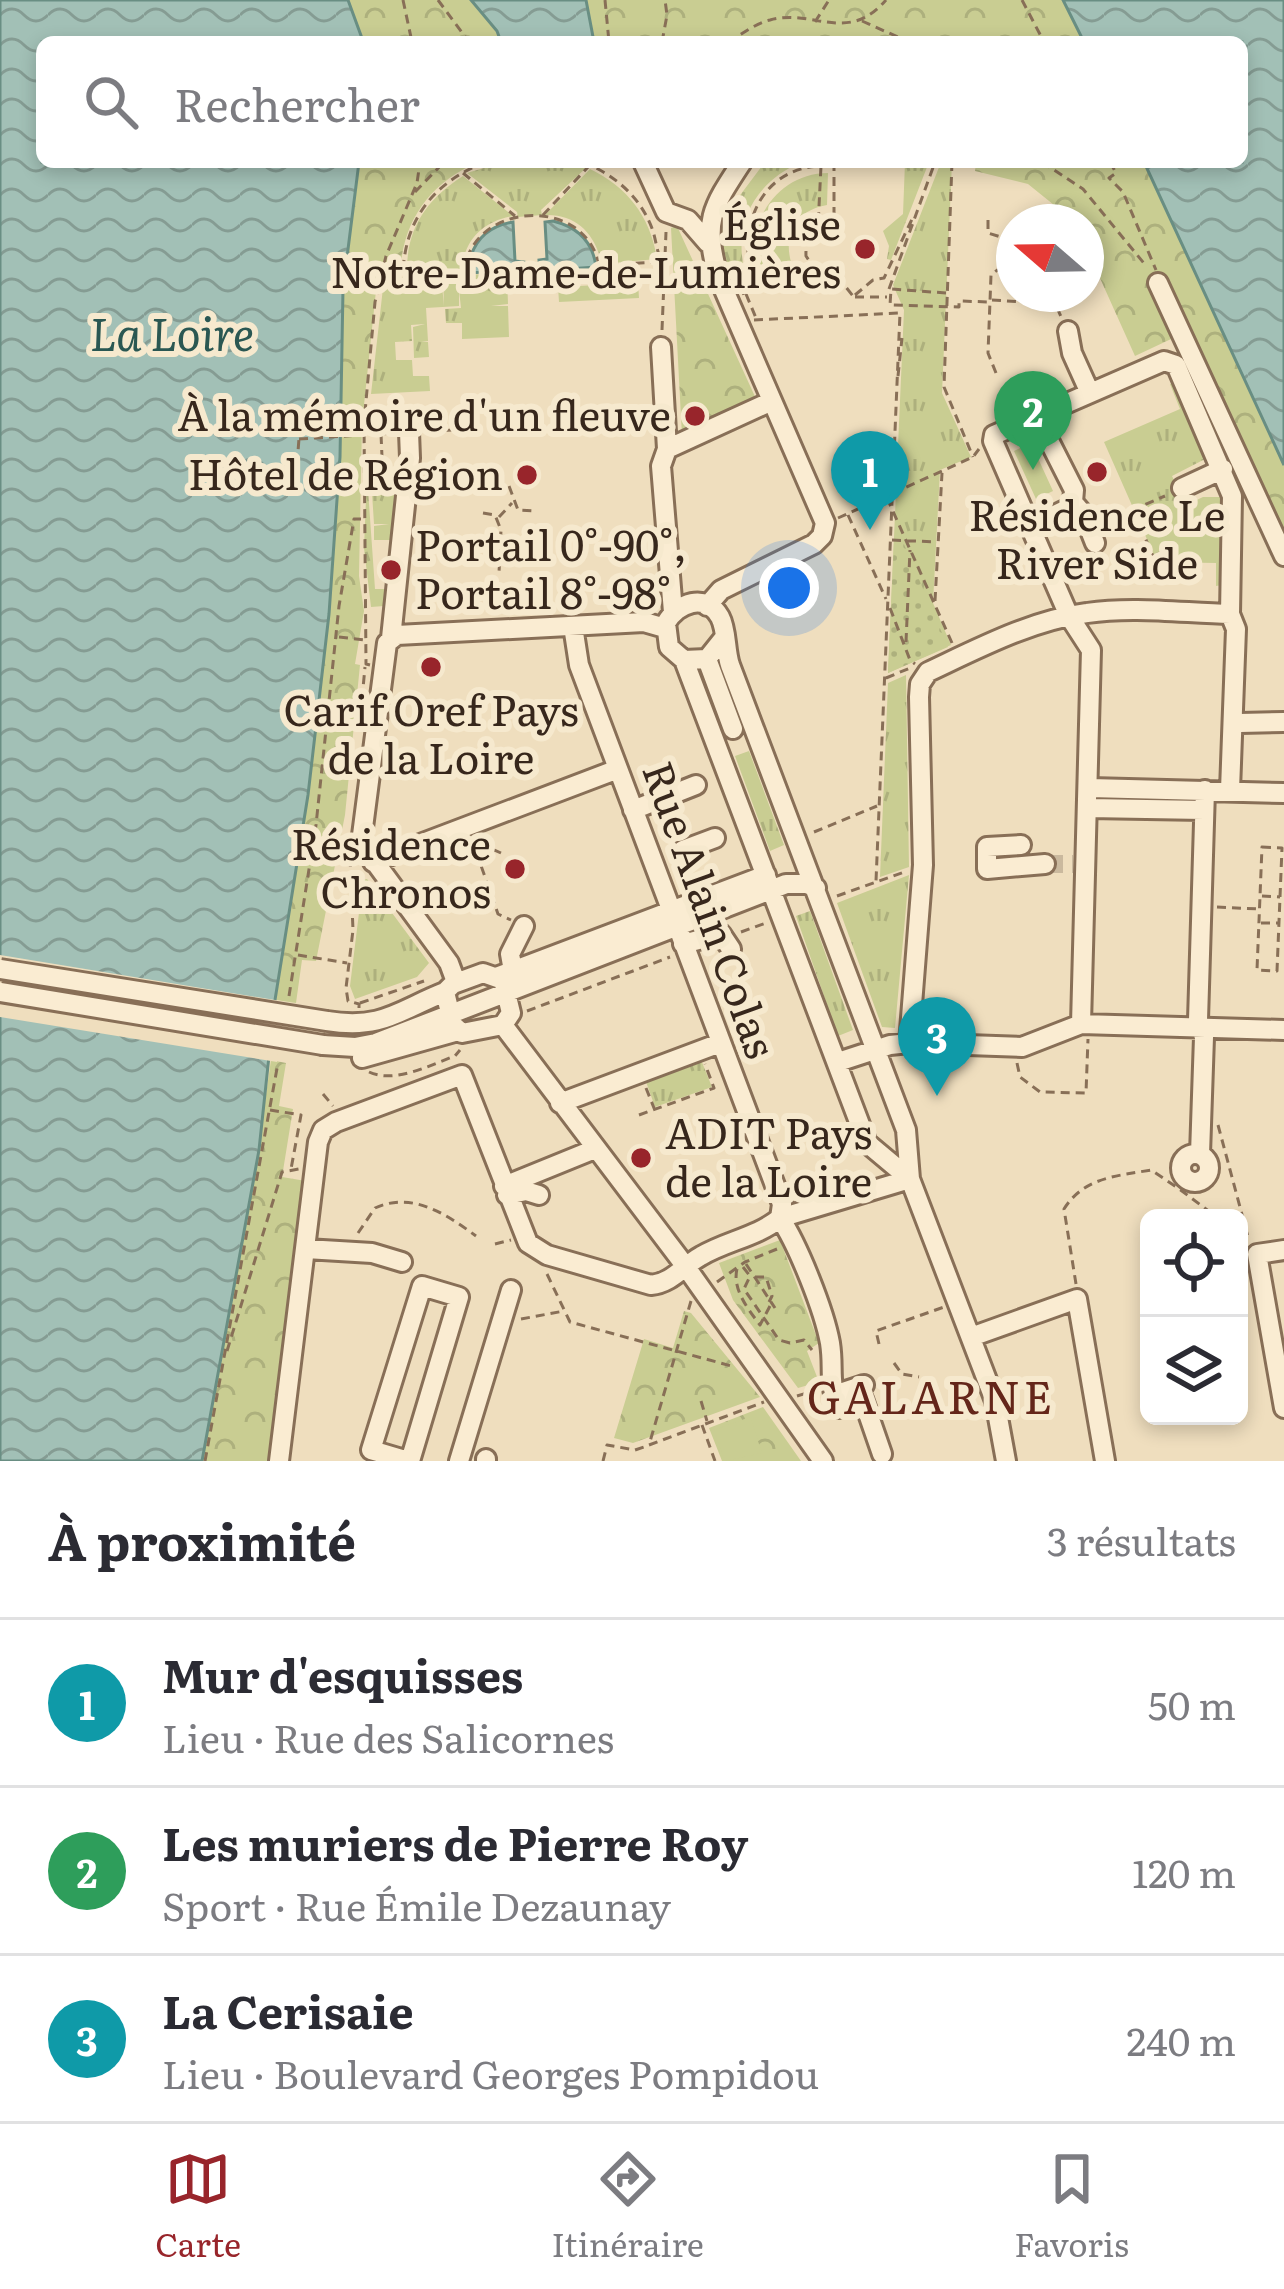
<!DOCTYPE html>
<html lang="fr">
<head>
<meta charset="utf-8">
<style>
  :root { --surface:#fff; --page:#f7f7f7; --text:#2b2b33; --muted:#7c7c81; --line:#e1e1e2; --accent:#98252b }
  body { margin:0; font-family:Literata,serif; background:var(--page); color:var(--text) }
  .controls { position:absolute; right:36px; bottom:36px; display:grid; overflow:hidden; border-radius:18px; box-shadow:0 6px 18px #0003 }
  .controls button { width:108px; height:108px; display:grid; place-items:center; padding:0; border:0; border-bottom:3px solid var(--line); background:var(--surface); color:var(--text); font:60px sans-serif }
  .compass { position:absolute; left:996px; top:204px; width:108px; height:108px; border-radius:50%; background:var(--surface); box-shadow:0 6px 18px #0003; rotate:290deg }
  .you { position:absolute; left:789px; top:588px; width:42px; height:42px; margin:-30px; border:9px solid #fff; border-radius:50%; background:#1a73e8; box-shadow:0 0 0 18px #1a73e833 }
  .badge { display:grid; place-items:center; width:78px; height:78px; border-radius:50%; background:var(--accent); color:#fff; font-size:39px; font-weight:700 }
  .pin { position:absolute; translate:-50% -99px; filter:drop-shadow(0 3px 6px #0008) }
  .pin::after { content:''; position:absolute; top:63px; width:42px; height:36px; background:inherit; clip-path:polygon(0 0,100% 0,50% 100%) }
  .list { margin:0; padding:0; list-style:none }
  h2 { display:flex; justify-content:space-between; align-items:center; height:156px; margin:0; padding:0 48px; font-size:51px }
  h2 small { font-size:39px; font-weight:400; color:var(--muted) }
  .list li { display:grid; grid-template-columns:78px 1fr auto; gap:36px; align-items:center; box-sizing:border-box; height:168px; padding:0 48px; border-top:3px solid var(--line) }
  .list b { display:block; font-size:45px; white-space:nowrap }
  .list p { margin:0; font-size:39px; white-space:nowrap; color:var(--muted) }
  .list em { font-size:39px; font-style:normal; color:var(--muted) }
  .icon { flex:none; width:66px; height:66px; fill:none; stroke:currentColor; stroke-width:2; stroke-linecap:round; stroke-linejoin:round }
  .map { position:relative; flex:none; width:1284px; height:1461px; overflow:hidden }
  .search { position:absolute; background:var(--surface); box-shadow:0 6px 18px #0003; left:36px; right:36px; top:36px; height:132px; display:flex; align-items:center; gap:30px; box-sizing:border-box; padding:0 42px; border-radius:18px; color:var(--muted); font-size:45px }
  .sheet { height:660px; background:var(--surface) }
  nav { display:flex; justify-content:space-around; align-items:center; box-sizing:border-box; height:168px; border-top:3px solid var(--line); background:var(--surface); font-size:33px; color:var(--muted) }
  nav a { display:grid; justify-items:center; gap:6px }
  nav .on { color:var(--accent) }
  .map>svg:first-child { display:block }
  .grass { fill:url(#grass-tufts) }
  .park { fill:url(#park-crowns) }
  .garden { fill:url(#garden-dots) }
  .pitch { fill:#c9cd92 }
  .water { fill:url(#water-waves); stroke:#698e83; stroke-width:3 }
  .pier { fill:#efdebe }
  .lines { fill:none; stroke-linecap:round; stroke-linejoin:round }
  .minor-tunnel { stroke:#cab99e; stroke-width:18; stroke-dasharray:18 9; stroke-linecap:butt }
  .minor-casing { stroke:#886f57; stroke-width:24 }
  .path { stroke:#886f57; stroke-width:3; stroke-dasharray:9 6; stroke-linecap:butt }
  .minor { stroke:#faecd2; stroke-width:18 }
  .minor-bridge-casing { stroke:#886f57; stroke-width:24; stroke-linecap:butt }
  .minor-bridge { stroke:#faecd2; stroke-width:18 }
  .poi-dot { fill:#98252b; stroke:#f6e9ce; stroke-width:4.5 }
  .labels { text-anchor:middle; stroke-width:12; stroke-linejoin:round; paint-order:stroke }
  .poi-label { font-size:42px; fill:#37271c; stroke:#f6e9ce; text-anchor:end }
  .street-label { font-size:42px; fill:#37271c; stroke:#f6e9ce }
  .water-label { font-size:45px; font-style:italic; fill:#2a5752; stroke:#f6e9ce }
  .neighbourhood-label { font-size:45px; letter-spacing:3px; fill:#64261a; stroke:#f6e9ce }
</style>
</head>
<body>
<div class="map">
<svg width="1284" height="1461" viewBox="0 0 1284 1461">
  <defs>
    <pattern id="grass-tufts" width="24" height="20" patternUnits="userSpaceOnUse" patternTransform="scale(3)"><rect width="24" height="20" fill="#c9cd92"/><path d="M3 7l-1-3M5 7V3M7 7l1-3M15 17l-1-3M17 17v-4M19 17l1-3" fill="none" stroke="#adb07d"/></pattern>
    <pattern id="park-crowns" width="20" height="18" patternUnits="userSpaceOnUse" patternTransform="scale(3)"><rect width="20" height="18" fill="#c9cd92"/><path d="M2 6a3 3 0 1 1 6 0M12 15a3 3 0 1 1 6 0" fill="none" stroke="#adb07d"/></pattern>
    <pattern id="garden-dots" width="8" height="8" patternUnits="userSpaceOnUse" patternTransform="scale(3)"><rect width="8" height="8" fill="#c9cd92"/><path d="M2 2h.1M6 6h.1" fill="none" stroke="#adb07d" stroke-width="1.8" stroke-linecap="round"/></pattern>
    <pattern id="water-waves" width="16" height="10" patternUnits="userSpaceOnUse" patternTransform="scale(3)"><rect width="16" height="10" fill="#a2c0b6"/><path d="M0 5q4-4 8 0t8 0" fill="none" stroke="#859c93"/></pattern>
  </defs>
  <rect width="100%" height="100%" fill="#efdebe"/>
  <path class="grass" d="M504,162H572L587,167L541,210L542,215L518,217L517,212L467,173Z
    M765,162H801C750,185 730,230 748,283L733,290L714,247L720,222Z
    M905,162H929L891,260L887,259L889,246L883,231L903,214Z
    M941,162H952L942,393L971,457L940,470L933,603L951,645L888,673L904,310L893,285Z
    M590,169C628,187 651,218 657,259L602,264C595,234 577,214 545,215Z
    M828,173L827,205C797,210 783,233 791,262L760,278C740,229 775,173 828,173Z
    M463,176L513,216C484,221 464,239 462,270L407,273C406,228 427,199 463,176Z
    M637,267L638,281L558,285V271Z
    M507,273L508,304L491,306H508L509,337L462,339V323H446L445,309L461,308L459,290V306L426,308L428,341L421,342H428L429,357L414,358L413,327L425,324L411,325L412,341L395,342L396,360H412L413,376H429L430,391L371,394L384,279L441,275L444,306L443,276Z
    M638,283L639,298L559,302L558,287Z
    M1178,381L1211,456L1172,476L1186,505L1203,497H1225L1222,585L1216,586V563L1157,562L1104,442L1180,409L1170,384Z
    M367,475L375,589H386L384,606L371,607L364,548Z
    M401,475L392,540H374V526L389,524H374L371,477Z
    M906,675L909,867L880,877L888,683Z
    M749,751L784,845L770,851L735,756Z
    M909,875L895,1028L882,1027L837,903Z
    M367,879L429,963L417,977L355,999L350,986L363,880Z
    M810,911L853,1030L838,1036L796,916Z
    M699,1055L712,1087L655,1107L644,1076Z"/>
  <path class="park" d="M348,0H1063L1084,42H363Z
    M359,162H478C428,184 401,223 400,278L377,281L362,424L359,576L364,611L355,664L360,665L345,815L316,961L302,960L296,1003L276,1000L308,795L329,614L340,457L343,289Z
    M976,162H1144L1284,465V535L1186,332L1135,356L1086,247V222H1075L1028,184L975,171Z
    M677,226L757,401L682,436L671,228Z
    M271,1060L286,1063L279,1106L293,1109L282,1177L306,1181L271,1461H202L255,1171Z
    M780,1240L819,1343L807,1351L819,1382L798,1388L733,1300L719,1263Z
    M684,1311L691,1313L760,1397L633,1443L614,1438L644,1339L673,1348Z
    M763,1407L801,1461H722L709,1428Z"/>
  <path class="garden" d="M894,541L903,542L948,647L888,673Z"/>
  <path class="pitch" d="M1031,443L1053,491L1036,499L1014,451Z
    M750,1417L762,1453L725,1461L714,1430Z"/>
  <path class="water" d="M0,0H348L363,41L42,42V162H359L343,289L340,457L329,614L308,795L275,1000L259,1150L202,1461H0Z
    M471,0H586L594,42H501L497,31Z
    M1063,0H1284V465L1144,162H1242V42H1084Z
    M553,221C577,227 593,241 596,267L540,271L539,260L547,259L545,222Z
    M513,222L515,261L524,262V270L468,273C470,244 484,227 513,222Z"/>
  <path class="pier" d="M0,955L281,1001L277,1062L0,1017Z"/>
  <g class="lines">
    <path class="minor-tunnel" d="M1045,864H1073"/>
    <g class="minor-casing">
      <path id="minor" d="M643,162L666,212L688,220L708,243
        M1158,283L1284,556
        M1068,331L1072,353L1090,393
        M661,347L667,449L661,466L673,612
        M1036,415L1074,490L1073,502
        M667,449L772,401
        M1182,488L1223,469
        M1073,502L1084,515L1095,543
        M1032,526L1067,509L1073,502
        M707,606L721,590L814,544L822,536L825,523L718,276C703,221 711,209 742,162
        M573,626L579,665L782,1204L780,1218
        M391,638L410,458L409,432
        M723,639L707,659L684,660L669,647L666,623C677,603 706,592 720,617C727,630 725,650 730,665L906,1130L910,1179L995,1401L1006,1461
        M707,659L733,729
        M684,660L867,1143L910,1179
        M1240,723L1284,722
        M1090,788L1284,793
        M1089,808L1204,810
        M633,810L696,785
        M1021,845L987,847V869L1045,864
        M683,850L715,838
        M373,862L618,769
        M683,944L721,934L731,949
        M513,971L510,954L524,926
        M483,973L503,980L511,1013L503,1025L462,1033L453,1025L445,992L453,984Z
        M499,976L766,875
        M456,982L449,963L361,843L387,643L397,635L644,622L665,628
        M327,1021C383,1030 399,1010 445,992
        M1081,1024L1091,650L1069,616L993,441L994,435L1164,361L1176,365L1232,496L1230,614L1236,629L1230,790
        M503,1025L686,1267L823,1461
        M909,1043L923,865L919,697L920,684L928,672C979,648 1032,620 1087,613C1133,606 1184,613 1230,614
        M323,1045L355,1047L376,1043L786,884H807L816,888
        M362,1058L458,1031
        M838,1062L890,1045L909,1043L1022,1047L1081,1024L1284,1030
        M560,1103L720,1043
        M1181 1168a14 14 0 1 1 28 0a14 14 0 1 1-28 0Z
        M1200,1154L1204,1037L1198,1020L1205,790
        M504,1186L595,1149
        M507,1195L526,1191L539,1195
        M780,1218C798,1245 824,1310 830,1343C834,1369 828,1378 838,1408L863,1399L882,1454
        M306,1249L372,1253L402,1262
        M1284,1250L1257,1254L1284,1408
        M971,1337L1077,1299L1105,1461
        M834,1395L864,1385
        M279,1461L318,1142L323,1130L336,1122L462,1075L528,1243L547,1255L651,1285C672,1283 683,1266 701,1256C726,1241 757,1237 780,1218L910,1179
        M408,1461L371,1450L422,1286L459,1297L410,1461
        M459,1461L511,1290
        M486,1461V1459"/>
    </g>
    <path class="path" d="M403,0L412,42
      M438,0L469,42
      M605,0L609,42
      M1022,0L1044,42
      M862,21L909,42
      M815,22L829,0
      M662,42L667,15L665,0
      M728,42C741,35 756,23 770,20C814,8 847,45 886,0
      M486,162C435,181 404,219 403,275L464,272C472,201 585,195 599,265L660,262
      M583,162C615,175 641,197 653,231C657,244 657,257 666,268
      M834,162V223C815,224 805,237 806,256L816,271L837,276L853,296
      M952,162L944,387L973,457
      M1042,162L1083,189L1147,267
      M1110,162L1116,173L1109,178L1123,192L1156,270
      M463,173L515,216
      M415,192L444,162
      M543,215L589,166
      M988,220V233L1014,241
      M756,288C734,235 757,168 821,166L818,227
      M889,289L935,162
      M946,293L891,289L890,305L959,307V301L990,302
      M742,294L809,264
      M746,294L756,318
      M1051,294L1062,319
      M855,295L873,280L884,278L914,215
      M855,297H887
      M992,300L1056,304
      M754,320L900,313L876,881
      M662,330L666,232
      M996,373L988,353L991,275L1014,257
      M898,376L902,338
      M428,431L480,429
      M381,434L394,433
      M299,439L362,435
      M365,458L382,457L380,411H369
      M297,464L301,413
      M509,486L518,510L537,511
      M887,498L952,643
      M1134,512L1156,563
      M483,513L495,515L501,530L499,573
      M848,515L886,599
      M499,517L512,503
      M838,518L973,457L979,449
      M1104,522L1165,496
      M892,540L937,542
      M1096,558L1201,564
      M935,601L942,473
      M890,608L910,660L915,664
      M517,609L516,598L486,607L487,610L517,606
      M339,637L366,640
      M906,642L910,550
      M370,665L366,664L364,423L375,302L386,256L417,183L420,162
      M886,678L910,668
      M362,699L365,667
      M814,832L877,806
      M1262,847L1282,848L1277,971L1257,970Z
      M501,853L472,840L498,914L511,920
      M350,858L353,930L346,988L348,1001L359,1004V1008
      M837,896L907,871
      M1262,896L1280,897
      M1217,907L1259,909
      M1261,923H1279
      M741,932L766,923
      M298,955L347,963
      M289,996L316,825L339,606L354,519H361
      M360,1003L424,981
      M527,1011L670,957
      M1017,1063L1020,1077L1040,1092L1086,1093L1088,1039
      M369,1072C395,1084 430,1065 455,1056L460,1050
      M646,1088L654,1108
      M323,1094L333,1106
      M270,1110L301,1115L291,1169
      M639,1115L714,1088L705,1064
      M1218,1125L1248,1237
      M1185,1178L1178,1188L1218,1218
      M358,1233L375,1208C412,1191 446,1214 476,1236
      M495,1244L511,1240
      M746,1264L775,1308
      M743,1267L750,1276L744,1289L779,1340L790,1343L804,1340L812,1350
      M737,1269C732,1289 748,1309 760,1325L770,1306
      M547,1274L570,1322L735,1367
      M755,1277H766L772,1296L769,1302
      M717,1282L745,1262L777,1249
      M1076,1284L1064,1209C1084,1177 1117,1176 1151,1170L1178,1188
      M691,1301L649,1445L764,1402
      M521,1319L564,1311
      M879,1344L876,1331L944,1307
      M227,1351L282,1172L299,1169
      M894,1363L902,1374L919,1377
      M797,1396L817,1390
      M701,1401L707,1421
      M702,1425L715,1461
      M205,1461L278,1063
      M603,1461L607,1445L635,1450L647,1446"/>
    <use href="#minor" class="minor"/>
    <g class="minor-bridge-casing">
      <path id="minor-bridge" d="M0,969L327,1021
        M0,992L323,1045"/>
    </g>
    <use href="#minor-bridge" class="minor-bridge"/>
  </g>
  <g class="poi-dot">
    <circle cx="865" cy="249" r="12"/>
    <circle cx="695" cy="416" r="12"/>
    <circle cx="1097" cy="472" r="12"/>
    <circle cx="527" cy="475" r="12"/>
    <circle cx="391" cy="570" r="12"/>
    <circle cx="431" cy="667" r="12"/>
    <circle cx="515" cy="869" r="12"/>
    <circle cx="641" cy="1158" r="12"/>
  </g>
  <g class="labels">
    <g class="poi-label">
      <text x="841" y="240">Église<tspan x="841" dy="48">Notre-Dame-de-Lumières</tspan></text>
      <text x="671" y="431">À la mémoire d'un fleuve</text>
      <text x="503" y="490">Hôtel de Région</text>
      <text x="1097" y="531" text-anchor="middle">Résidence Le<tspan x="1097" dy="48">River Side</tspan></text>
      <text x="415" y="561" text-anchor="start">Portail 0°-90°,<tspan x="415" dy="48">Portail 8°-98°</tspan></text>
      <text x="431" y="726" text-anchor="middle">Carif Oref Pays<tspan x="431" dy="48">de la Loire</tspan></text>
      <text x="491" y="860">Résidence<tspan x="491" dy="48">Chronos</tspan></text>
      <text x="665" y="1149" text-anchor="start">ADIT Pays<tspan x="665" dy="48">de la Loire</tspan></text>
    </g>
    <g class="street-label">
      <text transform="translate(709 910) rotate(70)" y="15">Rue Alain Colas</text>
    </g>
    <g class="water-label">
      <text x="172" y="351">La Loire</text>
    </g>
    <g class="neighbourhood-label">
      <text x="931" y="1414">GALARNE</text>
    </g>
  </g>
</svg>
<div class="controls">
<button><svg class="icon" aria-label="locate" viewBox="0 0 24 24"><circle cx="12" cy="12" r="6"/><path d="M12 2v4M12 18v4M2 12h4M18 12h4"/></svg></button>
<button><svg class="icon" aria-label="layers" viewBox="0 0 24 24"><path d="M12 4l9 5-9 5-9-5zM3 14l9 5 9-5"/></svg></button>
</div>
<svg class="compass" viewBox="-18 -18 36 36"><path d="M0-13l5 13h-10z" fill="#e53935"/><path d="M0 13l5-13h-10z" fill="#7c7c81"/></svg>
<div class="you"></div>
<div class="pin badge" style="left:870px;top:530px;background:#0f9aa8">1</div>
<div class="pin badge" style="left:1033px;top:470px;background:#2e9e5b">2</div>
<div class="pin badge" style="left:937px;top:1096px;background:#0f9aa8">3</div>
<div class="search"><svg class="icon" aria-label="search" viewBox="0 0 24 24"><circle cx="10" cy="10" r="6"/><path d="M15 15l6 6"/></svg>Rechercher</div>
</div>
<section class="sheet">
<h2>À proximité<small>3 résultats</small></h2>
<ul class="list">
<li><span class="badge" style="background:#0f9aa8">1</span><div><b>Mur d'esquisses</b><p>Lieu · Rue des Salicornes</p></div><em>50 m</em></li>
<li><span class="badge" style="background:#2e9e5b">2</span><div><b>Les muriers de Pierre Roy</b><p>Sport · Rue Émile Dezaunay</p></div><em>120 m</em></li>
<li><span class="badge" style="background:#0f9aa8">3</span><div><b>La Cerisaie</b><p>Lieu · Boulevard Georges Pompidou</p></div><em>240 m</em></li>
</ul>
</section>
<nav>
<a class="on"><svg class="icon" aria-label="map" viewBox="0 0 24 24"><path d="M3 6l6-2 6 2 6-2v14l-6 2-6-2-6 2zM9 4v14M15 6v14"/></svg>Carte</a>
<a><svg class="icon" aria-label="directions" viewBox="0 0 24 24"><path d="M12 3l9 9-9 9-9-9zM9 14v-3h6M13 9l2 2-2 2"/></svg>Itinéraire</a>
<a><svg class="icon" aria-label="saved" viewBox="0 0 24 24"><path d="M7 4h10v16l-5-4-5 4z"/></svg>Favoris</a>
</nav>
</body>
</html>
